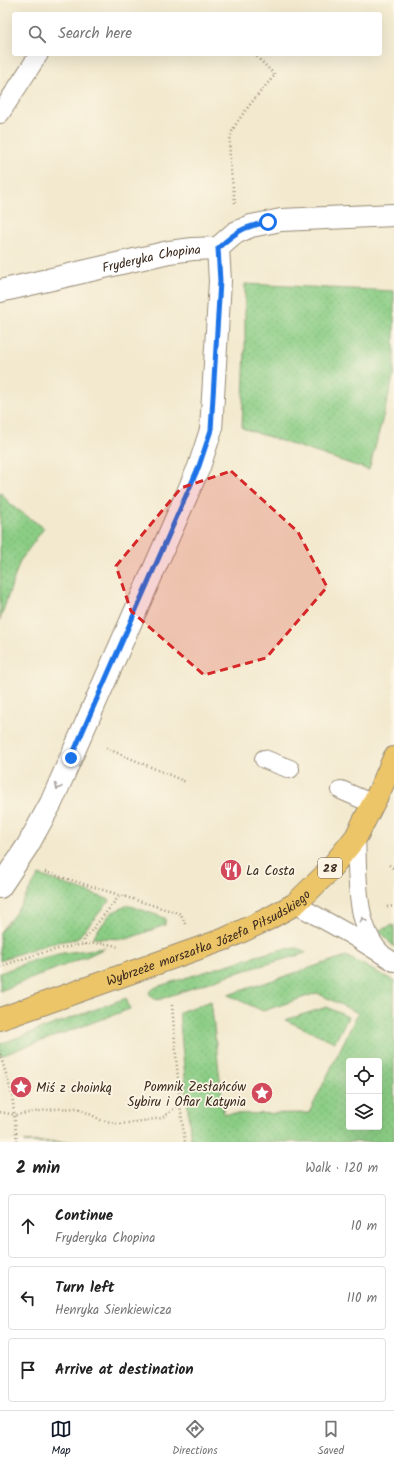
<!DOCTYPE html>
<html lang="en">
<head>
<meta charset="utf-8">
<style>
  :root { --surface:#fff; --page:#f6f6f6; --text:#222; --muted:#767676; --line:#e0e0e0; --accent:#111827 }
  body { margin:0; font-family:Kalam,sans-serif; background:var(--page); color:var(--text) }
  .controls { position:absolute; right:12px; bottom:12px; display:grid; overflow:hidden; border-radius:4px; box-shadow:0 4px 16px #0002 }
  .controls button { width:36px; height:36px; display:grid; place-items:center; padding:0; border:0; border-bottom:1px solid var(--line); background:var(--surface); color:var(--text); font:20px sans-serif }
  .stop { position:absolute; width:12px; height:12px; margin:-9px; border:3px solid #1a73e8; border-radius:50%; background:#fff }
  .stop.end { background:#1a73e8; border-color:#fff; box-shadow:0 1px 4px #0008 }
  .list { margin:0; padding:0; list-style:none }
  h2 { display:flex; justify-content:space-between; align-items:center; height:52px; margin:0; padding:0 16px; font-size:17px }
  h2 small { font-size:13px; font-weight:400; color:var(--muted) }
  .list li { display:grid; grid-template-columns:26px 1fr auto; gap:12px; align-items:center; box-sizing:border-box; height:64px; margin:0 8px 8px; padding:0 8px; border:1px solid var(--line); border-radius:4px }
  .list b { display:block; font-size:15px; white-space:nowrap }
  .list p { margin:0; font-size:13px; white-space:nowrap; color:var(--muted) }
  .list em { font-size:13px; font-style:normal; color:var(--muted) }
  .icon { flex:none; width:22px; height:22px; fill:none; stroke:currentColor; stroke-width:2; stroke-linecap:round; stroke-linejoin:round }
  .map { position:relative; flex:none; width:394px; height:1142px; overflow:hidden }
  .search { position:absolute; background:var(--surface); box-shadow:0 4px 16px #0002; left:12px; right:12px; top:12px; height:44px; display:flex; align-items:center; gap:10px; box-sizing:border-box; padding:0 14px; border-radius:4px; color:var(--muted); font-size:15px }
  .sheet { height:268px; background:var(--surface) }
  nav { display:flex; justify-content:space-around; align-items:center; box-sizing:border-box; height:56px; border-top:1px solid var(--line); background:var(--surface); font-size:11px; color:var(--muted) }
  nav a { display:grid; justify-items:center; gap:2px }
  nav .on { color:var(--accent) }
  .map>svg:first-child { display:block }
  .grass { fill:url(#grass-dots); stroke:#637c52; fill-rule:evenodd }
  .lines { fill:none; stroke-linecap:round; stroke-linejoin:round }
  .lane-casing { stroke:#968a76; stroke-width:20 }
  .street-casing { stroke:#968a76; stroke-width:24 }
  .primary-casing { stroke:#968a76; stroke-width:24 }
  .path { stroke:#968a76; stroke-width:2.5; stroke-dasharray:1 3; stroke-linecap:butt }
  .lane { stroke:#fff; stroke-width:18 }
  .street { stroke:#fff; stroke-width:22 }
  .primary { stroke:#edc569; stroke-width:22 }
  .oneway { stroke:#a79f9a }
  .route { stroke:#1a73e8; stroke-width:5 }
  .marked { fill:#d62828; fill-opacity:0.2; stroke:#d62828; stroke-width:3; stroke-dasharray:8 5; stroke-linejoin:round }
  .labels { text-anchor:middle; stroke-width:3.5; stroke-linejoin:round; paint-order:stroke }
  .shield { fill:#fcf5e5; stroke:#75675a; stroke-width:1 }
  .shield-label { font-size:12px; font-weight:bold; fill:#3b2a1e }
  .street-label { font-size:13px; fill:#3b2a1e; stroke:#fcf5e5 }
  .poi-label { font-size:13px; fill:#3b2a1e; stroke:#fcf5e5; text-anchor:start }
</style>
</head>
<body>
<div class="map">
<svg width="394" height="1142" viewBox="0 0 394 1142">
  <defs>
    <pattern id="grass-dots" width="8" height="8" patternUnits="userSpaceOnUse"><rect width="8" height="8" fill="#8bcd85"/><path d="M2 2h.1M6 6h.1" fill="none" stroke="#79b072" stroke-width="1.8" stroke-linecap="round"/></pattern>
  </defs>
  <rect width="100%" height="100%" fill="#fcf5e5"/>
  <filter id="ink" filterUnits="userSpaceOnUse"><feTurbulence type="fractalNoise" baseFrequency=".025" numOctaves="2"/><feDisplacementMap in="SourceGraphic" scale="8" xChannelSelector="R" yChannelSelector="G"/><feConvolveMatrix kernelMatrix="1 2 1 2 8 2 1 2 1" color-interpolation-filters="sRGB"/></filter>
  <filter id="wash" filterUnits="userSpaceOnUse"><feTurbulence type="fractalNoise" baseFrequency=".012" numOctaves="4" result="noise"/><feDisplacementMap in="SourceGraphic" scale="16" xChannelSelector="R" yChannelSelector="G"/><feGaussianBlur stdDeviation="0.9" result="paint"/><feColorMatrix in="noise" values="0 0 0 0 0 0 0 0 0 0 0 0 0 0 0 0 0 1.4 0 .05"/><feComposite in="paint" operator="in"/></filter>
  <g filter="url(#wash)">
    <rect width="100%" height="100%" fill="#f2e9ce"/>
    <path class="grass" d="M245,284L394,291V375L369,470L242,428L245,348Z
      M0,492L11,505L44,528L20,561L0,620Z
      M39,875L110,900L77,939C50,942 24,951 0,961V932L16,912Z
      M128,905L165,918V925L127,939L92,938L111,913Z
      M394,925V947L379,930Z
      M105,948L88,956L0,991V973L34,960L63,953Z
      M298,948L306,953L232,974L158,1000L152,998L149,992L156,987L256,956L283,949Z
      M346,956L394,981V1142H191L179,1012L211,1001L224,1114L309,1113L358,1013L317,993L263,1011L228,995ZM349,1061H379V1127H349Z
      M126,998L130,1009L0,1056V1044Z
      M327,1007L348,1017L335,1042L285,1020Z
      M176,1141V1142H24H28Z"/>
  </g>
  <g filter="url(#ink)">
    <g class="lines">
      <g class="lane-casing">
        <path id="lane" d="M0,114L39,54
          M264,759L290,769
          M341,790L373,804
          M356,837C358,873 354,927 382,954
          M295,904L351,935L394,962"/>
      </g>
      <g class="street-casing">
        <g id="street">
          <path id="s1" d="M0,291L169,252L193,249L218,248L235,233L251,226L281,220L394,215"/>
          <path d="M0,887L28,845L51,803L199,467L211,430L220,281L218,248"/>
        </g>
      </g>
      <g class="primary-casing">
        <g id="primary">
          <path id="s2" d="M0,1019L225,939L268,919L295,904L326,874L356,837L381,788L394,758"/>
        </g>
      </g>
      <path class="path" d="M213,12L214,14
        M235,203C233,184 227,153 231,135C233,123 265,86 275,75L254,54
        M106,748L186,782
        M389,865L394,869
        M45,872L181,914L185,924
        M387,907L394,906
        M85,945L84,940L120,895
        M0,967C25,957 94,935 118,947
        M172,1005L180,1104L185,1142
        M0,1054L12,1094L17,1142
        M0,1112L15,1115L54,1109L78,1108L101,1120L121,1124L162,1118L180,1104"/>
      <use href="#lane" class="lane"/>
      <use href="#street" class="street"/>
      <use href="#primary" class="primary"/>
    </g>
    <defs><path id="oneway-chevron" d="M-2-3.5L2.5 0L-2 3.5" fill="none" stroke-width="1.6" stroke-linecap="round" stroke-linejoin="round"/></defs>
    <g class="oneway">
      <use href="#oneway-chevron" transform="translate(58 787) rotate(114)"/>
      <use href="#oneway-chevron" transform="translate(363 920) rotate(-104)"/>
    </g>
  </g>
  <g class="lines" filter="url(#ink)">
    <path class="route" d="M71,758L199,466L211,430L220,281L218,248C237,231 243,227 268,222"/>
  </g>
  <path class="marked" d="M231,471L298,532L327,587L266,658L204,675L131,611L116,566L181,488Z"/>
  <defs>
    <g id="restaurant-disc" transform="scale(1.15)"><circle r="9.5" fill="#d1495b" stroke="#fcf5e5"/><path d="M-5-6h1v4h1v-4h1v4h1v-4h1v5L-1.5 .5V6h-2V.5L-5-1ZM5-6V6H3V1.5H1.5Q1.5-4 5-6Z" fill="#fff"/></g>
    <g id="sight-disc" transform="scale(1.15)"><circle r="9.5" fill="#d1495b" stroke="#fcf5e5"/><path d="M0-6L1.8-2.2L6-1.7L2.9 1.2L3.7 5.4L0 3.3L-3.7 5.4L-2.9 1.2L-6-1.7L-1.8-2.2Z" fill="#fff"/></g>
  </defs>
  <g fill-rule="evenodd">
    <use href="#restaurant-disc" x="231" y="870"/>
    <use href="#sight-disc" x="21" y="1087"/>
    <use href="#sight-disc" x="262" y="1093"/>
  </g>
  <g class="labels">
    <rect class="shield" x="318" y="858" width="24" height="20" rx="3"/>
    <g class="shield-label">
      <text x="330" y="872">28</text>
    </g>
    <g class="street-label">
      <text dy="5" stroke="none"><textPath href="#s1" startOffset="155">Fryderyka Chopina</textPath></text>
      <text dy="5" stroke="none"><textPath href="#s2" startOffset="224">Wybrzeże marszałka Józefa Piłsudskiego</textPath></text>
    </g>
    <g class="poi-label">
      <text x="246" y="875">La Costa</text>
      <text x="246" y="1091" text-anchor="end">Pomnik Zesłańców<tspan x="246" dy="15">Sybiru i Ofiar Katynia</tspan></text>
      <text x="36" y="1092">Miś z choinką</text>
    </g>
  </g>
</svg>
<div class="controls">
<button><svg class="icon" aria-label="locate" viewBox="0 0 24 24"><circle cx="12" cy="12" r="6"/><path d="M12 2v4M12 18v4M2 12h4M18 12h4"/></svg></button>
<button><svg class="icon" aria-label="layers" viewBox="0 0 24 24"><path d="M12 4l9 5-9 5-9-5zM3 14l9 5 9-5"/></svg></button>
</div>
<div class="stop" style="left:268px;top:222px"></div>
<div class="stop end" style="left:71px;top:758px"></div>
<div class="search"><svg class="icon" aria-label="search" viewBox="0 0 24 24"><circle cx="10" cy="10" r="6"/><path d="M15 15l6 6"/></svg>Search here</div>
</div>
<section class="sheet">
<h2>2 min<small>Walk · 120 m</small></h2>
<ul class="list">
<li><svg class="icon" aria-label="ahead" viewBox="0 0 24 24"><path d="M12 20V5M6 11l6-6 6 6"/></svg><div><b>Continue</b><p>Fryderyka Chopina</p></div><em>10 m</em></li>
<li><svg class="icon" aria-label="left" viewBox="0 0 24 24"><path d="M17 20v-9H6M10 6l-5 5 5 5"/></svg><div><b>Turn left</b><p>Henryka Sienkiewicza</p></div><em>110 m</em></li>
<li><svg class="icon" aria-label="arrive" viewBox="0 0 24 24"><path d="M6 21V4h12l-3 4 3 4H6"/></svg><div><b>Arrive at destination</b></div></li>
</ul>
</section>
<nav>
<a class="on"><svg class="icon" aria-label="map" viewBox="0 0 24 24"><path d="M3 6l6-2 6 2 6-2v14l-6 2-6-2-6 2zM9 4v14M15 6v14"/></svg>Map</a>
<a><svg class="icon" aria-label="directions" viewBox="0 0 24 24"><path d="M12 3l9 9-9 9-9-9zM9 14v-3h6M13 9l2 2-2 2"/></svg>Directions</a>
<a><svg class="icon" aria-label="saved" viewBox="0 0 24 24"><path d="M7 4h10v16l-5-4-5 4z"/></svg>Saved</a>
</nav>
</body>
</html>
